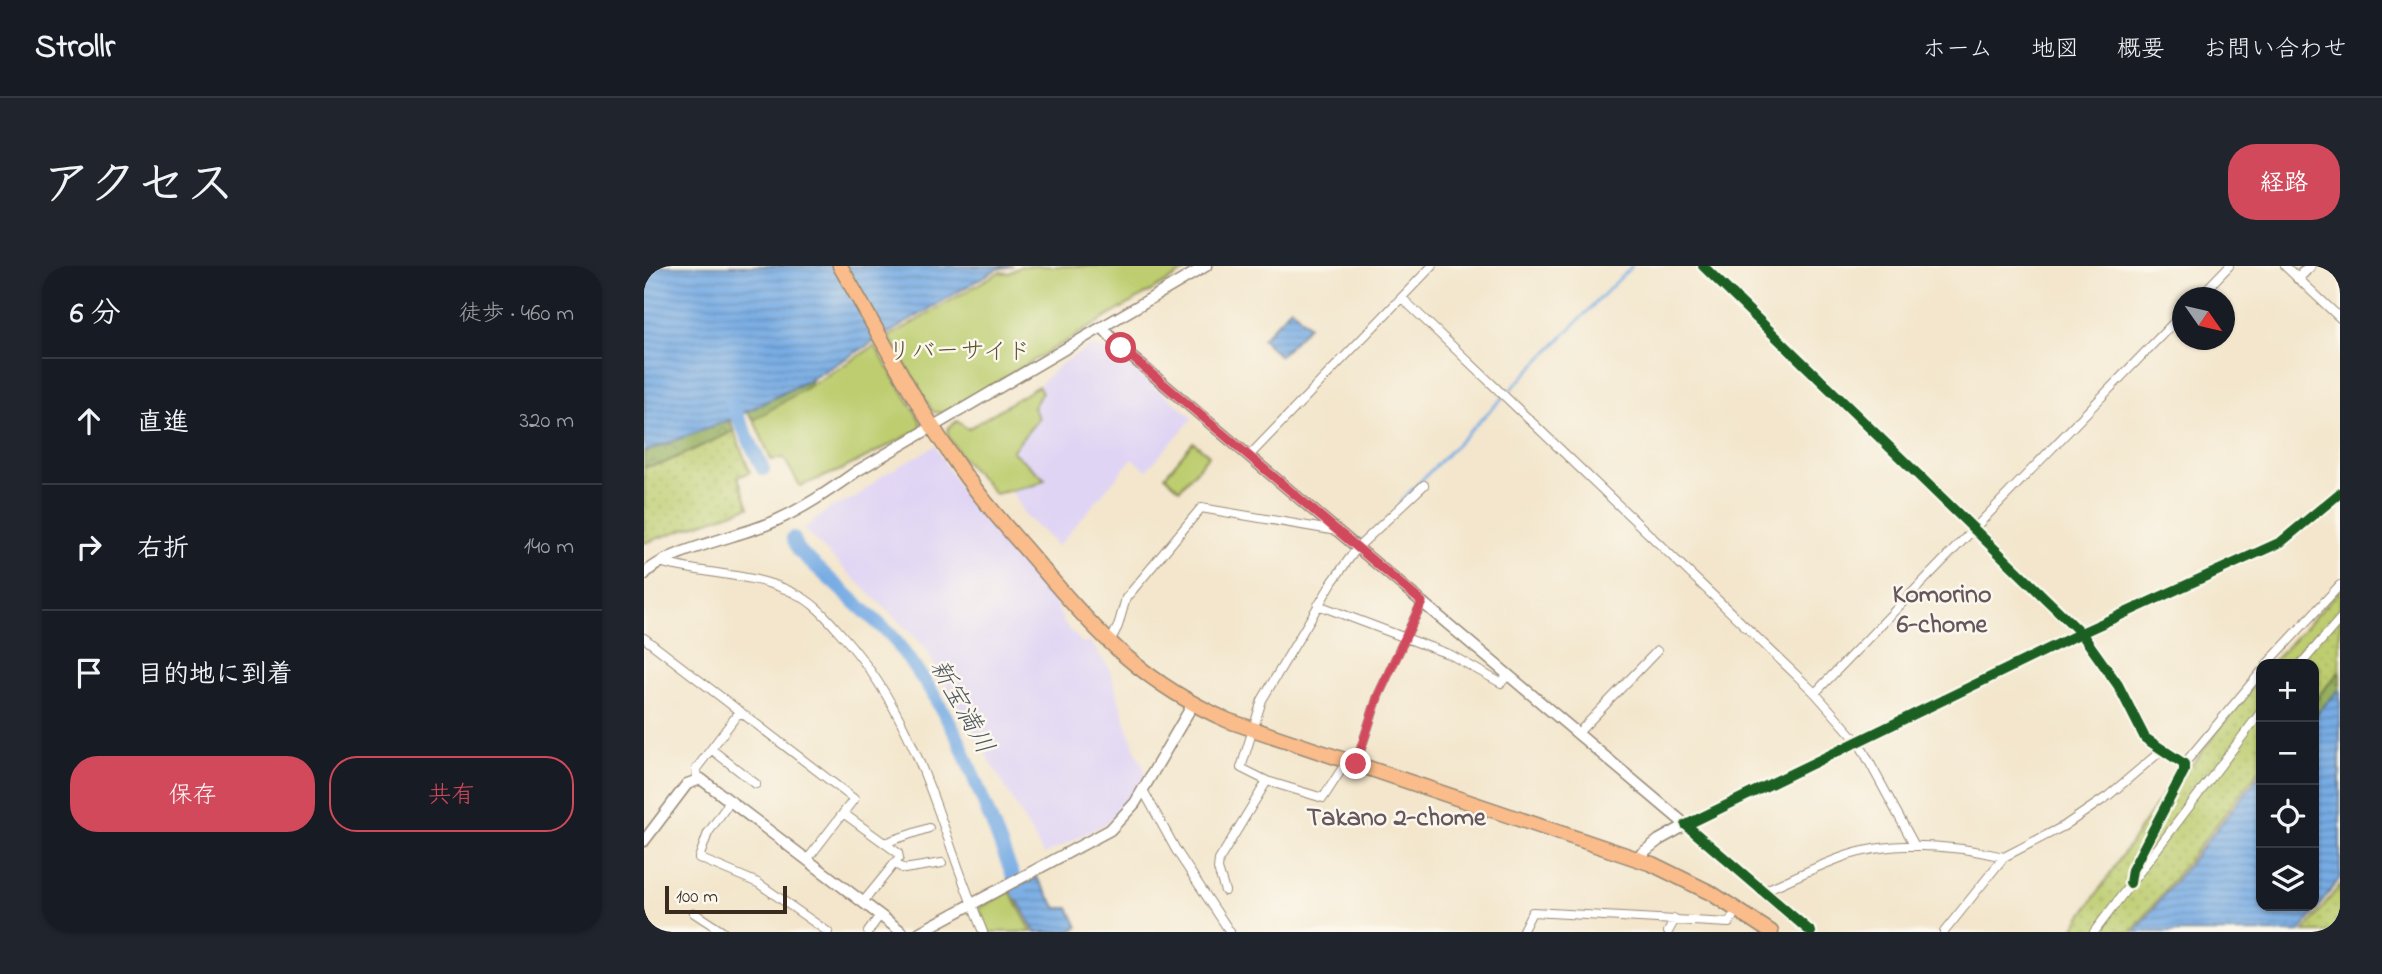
<!DOCTYPE html>
<html lang="ja">
<head>
<meta charset="utf-8">
<style>
  :root { --surface:#171b24; --page:#20242c; --text:#f1f3f6; --muted:#9ea1a6; --line:#363941; --accent:#d1495b }
  body { margin:0; font-family:"Indie Flower","Klee One",sans-serif; background:var(--page); color:var(--text) }
  .controls { position:absolute; right:21px; bottom:21px; display:grid; overflow:hidden; border-radius:14px; box-shadow:0 2px 5px #0004 }
  .controls button { width:63px; height:63px; display:grid; place-items:center; padding:0; border:0; border-bottom:2px solid var(--line); background:var(--surface); color:var(--text); font:35px sans-serif }
  .compass { position:absolute; left:1528px; top:21px; width:63px; height:63px; border-radius:50%; background:var(--surface); box-shadow:0 2px 5px #0004; rotate:124deg }
  .scale { position:absolute; left:21px; bottom:18px; width:122px; box-sizing:border-box; padding-left:7px; border:4px solid #3b2a1e; border-top:0; font-size:19px; line-height:24px; white-space:nowrap; color:#3b2a1e; -webkit-text-stroke:5px #fbf7ec; paint-order:stroke }
  .stop { position:absolute; width:21px; height:21px; margin:-16px; border:5px solid #d1495b; border-radius:50%; background:#fff }
  .stop.end { background:#d1495b; border-color:#fff; box-shadow:0 2px 7px #0008 }
  .list { margin:0; padding:0; list-style:none }
  h2 { display:flex; justify-content:space-between; align-items:center; height:91px; margin:0; padding:0 28px; font-size:30px }
  h2 small { font-size:23px; font-weight:400; color:var(--muted) }
  .list li { display:grid; grid-template-columns:46px 1fr auto; gap:21px; align-items:center; box-sizing:border-box; height:126px; padding:0 28px; border-top:2px solid var(--line) }
  .list b { display:block; font-size:26px; white-space:nowrap }
  .list em { font-size:23px; font-style:normal; color:var(--muted) }
  .actions { display:flex; gap:14px; padding:21px 28px }
  .actions a { flex:1; padding:16px 0; border:2px solid var(--accent); border-radius:28px; text-align:center; font-size:24px; color:var(--accent) }
  .actions .main { background:var(--accent); color:#fff }
  .icon { flex:none; width:38px; height:38px; fill:none; stroke:currentColor; stroke-width:2; stroke-linecap:round; stroke-linejoin:round }
  .map { position:relative; flex:none; width:1696px; height:666px; overflow:hidden; border-radius:28px }
  header { display:flex; align-items:center; gap:42px; box-sizing:border-box; height:98px; padding:0 35px; background:var(--surface); border-bottom:2px solid var(--line) }
  header strong { font-size:33px }
  nav { display:flex; gap:38px; margin-inline-start:auto; font-size:24px }
  .intro { display:flex; align-items:center; justify-content:space-between; box-sizing:border-box; height:168px; padding:0 42px }
  h1 { margin:0; font-size:49px }
  .button { padding:18px 32px; border-radius:28px; background:var(--accent); color:#fff; font-size:24px; font-weight:700 }
  main { display:flex; gap:42px; padding:0 42px }
  aside { flex:1; background:var(--surface); border-radius:28px; box-shadow:0 2px 5px #0004 }
  .map>svg:first-child { display:block }
  .built { fill:#e0d4f4 }
  .grass { fill:url(#grass-dots); stroke:#7c7c47; stroke-width:2 }
  .forest { fill:url(#forest-crowns); stroke:#686d40; stroke-width:2 }
  .park { fill:#bdcd70; stroke:#7c7c47; stroke-width:2 }
  .water { fill:url(#water-rules); stroke:#596b81; stroke-width:2 }
  .lines { fill:none; stroke-linecap:round; stroke-linejoin:round }
  .stream { stroke:#77ace4; stroke-width:2.5 }
  .river { stroke:#77ace4; stroke-width:14 }
  .minor-casing { stroke:#978875; stroke-width:10 }
  .tertiary-casing { stroke:#978875; stroke-width:13 }
  .trunk-casing { stroke:#978875; stroke-width:17 }
  .minor { stroke:#fff; stroke-width:8 }
  .tertiary { stroke:#fff; stroke-width:10 }
  .trunk { stroke:#f9bc8a; stroke-width:14 }
  .cycleway-casing { stroke:#fbf7ec; stroke-width:15 }
  .cycleway { stroke:#1b5e20; stroke-width:10 }
  .route { stroke:#d1495b; stroke-width:9 }
  .labels { text-anchor:middle; stroke-width:5; stroke-linejoin:round; paint-order:stroke }
  .park-label { font-size:24px; fill:#5c5332; stroke:#fbf7ec }
  .neighbourhood-label { font-size:26px; font-weight:bold; fill:#66575e; stroke:#fbf7ec }
  .water-label { font-size:26px; font-style:italic; fill:#505863; stroke:#fbf7ec }
</style>
</head>
<body>
<header>
<strong>Strollr</strong>
<nav><a>ホーム</a><a>地図</a><a>概要</a><a>お問い合わせ</a></nav>
</header>
<div class="intro"><h1>アクセス</h1><a class="button">経路</a></div>
<main>
<aside>
<h2>6 分<small>徒歩 · 460 m</small></h2>
<ul class="list">
<li><svg class="icon" aria-label="ahead" viewBox="0 0 24 24"><path d="M12 20V5M6 11l6-6 6 6"/></svg><div><b>直進</b></div><em>320 m</em></li>
<li><svg class="icon" aria-label="right" viewBox="0 0 24 24"><path d="M7 20v-9h11M14 6l5 5-5 5"/></svg><div><b>右折</b></div><em>140 m</em></li>
<li><svg class="icon" aria-label="arrive" viewBox="0 0 24 24"><path d="M6 21V4h12l-3 4 3 4H6"/></svg><div><b>目的地に到着</b></div></li>
</ul>
<div class="actions"><a class="main">保存</a><a>共有</a></div>
</aside>
<div class="map">
<svg width="1696" height="666" viewBox="0 0 1696 666">
  <defs>
    <pattern id="grass-dots" width="8" height="8" patternUnits="userSpaceOnUse" patternTransform="scale(1.75)"><rect width="8" height="8" fill="#bdcd70"/><path d="M2 2h.1M6 6h.1" fill="none" stroke="#a3b061" stroke-width="1.8" stroke-linecap="round"/></pattern>
    <pattern id="forest-crowns" width="20" height="18" patternUnits="userSpaceOnUse" patternTransform="scale(1.75)"><rect width="20" height="18" fill="#96b062"/><path d="M2 6a3 3 0 1 1 6 0M12 15a3 3 0 1 1 6 0" fill="none" stroke="#7c8f50"/></pattern>
    <pattern id="water-rules" width="6" height="5" patternUnits="userSpaceOnUse" patternTransform="scale(1.75)"><rect width="6" height="5" fill="#77ace4"/><path d="M0 2.5h6" fill="none" stroke="#638cb8"/></pattern>
  </defs>
  <rect width="100%" height="100%" fill="#fbf7ec"/>
  <filter id="ink" filterUnits="userSpaceOnUse"><feTurbulence type="fractalNoise" baseFrequency=".0143" numOctaves="2"/><feDisplacementMap in="SourceGraphic" scale="14" xChannelSelector="R" yChannelSelector="G"/><feConvolveMatrix kernelMatrix="1 2 1 2 8 2 1 2 1" color-interpolation-filters="sRGB"/></filter>
  <filter id="wash" filterUnits="userSpaceOnUse"><feTurbulence type="fractalNoise" baseFrequency=".00686" numOctaves="4" result="noise"/><feDisplacementMap in="SourceGraphic" scale="28" xChannelSelector="R" yChannelSelector="G"/><feGaussianBlur stdDeviation="1.57" result="paint"/><feColorMatrix in="noise" values="0 0 0 0 0 0 0 0 0 0 0 0 0 0 0 0 0 1.4 0 .05"/><feComposite in="paint" operator="in"/></filter>
  <g filter="url(#wash)">
    <rect width="100%" height="100%" fill="#f3e6cc"/>
    <path class="built" d="M447,80L471,86L549,152L503,204L488,193L414,280L382,251L367,224L391,219L368,185L395,152L389,142L398,126L394,120L417,98Z
      M291,180L321,231L410,333L419,356L438,377L446,376L465,402L490,481L502,507L480,541L461,558L400,589L280,380L159,263L188,241L213,231L236,211Z"/>
    <path class="grass" d="M90,165L106,206L94,211L105,241L0,277V201L20,197Z
      M1696,323V405L1670,435V398H1627Z
      M1617,410V502L1488,666H1427L1537,501L1548,498Z
      M1696,619V666H1660Z"/>
    <path class="forest" d="M167,113L165,123L110,154L102,146Z
      M86,154L90,165L20,197L0,201V186Z
      M1696,405V423L1670,450V435Z"/>
    <path class="park" d="M377,0H549L301,147L289,146L245,71L355,6L365,7Z
      M231,80L276,154L277,163L197,204L156,220L140,192L127,194L110,154Z
      M394,120L398,126L389,142L395,152L368,185L401,213L391,219L351,228L316,190L303,168L304,162L313,155L324,163Z
      M549,176L565,189L536,223L521,210Z
      M366,625L388,666H344L335,642Z"/>
    <path class="water" d="M0,0H369L353,3L167,113L86,154L0,186Z
      M647,42L665,60L636,90L618,73Z
      M1696,423V612L1656,666H1491L1617,507V640H1670V450Z
      M392,611L413,642H425L434,661L425,666H391L368,624Z"/>
    <g class="lines">
      <path class="stream" d="M756,236L988,0"/>
      <path class="river" d="M86,135L119,203
        M149,272L155,285L248,370L286,423L314,472L376,627"/>
    </g>
  </g>
  <g filter="url(#ink)">
    <g class="lines">
      <g class="minor-casing">
        <path id="minor" d="M1059,0L1437,367L1474,419L1501,472L1540,498V505L1488,604L1486,617
          M1641,0L1696,52
          M758,32L1171,427L1215,477L1271,580
          M1554,32L1585,0
          M605,190L788,0
          M15,296C60,309 107,306 150,327C170,336 183,352 198,369C278,458 294,560 339,666
          M674,339L807,389L857,417L864,409
          M0,372L210,533L163,594
          M465,378L474,360L482,332L557,242L693,265
          M1623,398L1696,319
          M1657,398L1696,353
          M1171,427L1538,48
          M933,468L1013,385
          M67,483L112,518
          M712,498L734,430L778,336
          M1540,498L1617,406
          M53,513L52,503L96,445
          M623,515L679,532L703,495
          M499,524L532,584L586,666
          M87,534L64,567L55,592L114,617L184,666
          M199,547L254,587L255,592L219,636
          M240,577L285,562
          M251,598L260,603L298,597
          M581,625L574,603L575,594L623,515L597,502L618,434L689,315L713,282L780,219
          M1117,626C1143,615 1169,602 1196,592C1248,573 1308,579 1360,591
          M50,647L79,666
          M224,666L236,649
          M878,666L888,646L1085,657L1093,643
          M1024,666L1031,653
          M1167,666L1042,559L1437,367L1637,276L1696,227
          M1300,666L1360,591L1420,560L1464,530L1517,485
          M1450,666L1617,446"/>
      </g>
      <g class="tertiary-casing">
        <path id="tertiary" d="M1654,12L1666,0
          M458,61L477,82L1042,559L1015,574L992,592
          M0,309C19,285 98,270 129,256C160,242 185,225 213,205L562,0
          M0,575L43,518L57,513L258,666
          M276,666L466,564L491,537L549,438"/>
      </g>
      <g class="trunk-casing">
        <path id="trunk" d="M196,0C233,63 266,129 307,189C333,229 366,265 397,301C454,369 502,419 585,455L1008,598L1067,627L1127,666"/>
      </g>
      <use href="#minor" class="minor"/>
      <use href="#tertiary" class="tertiary"/>
      <use href="#trunk" class="trunk"/>
      <g class="cycleway-casing">
        <path id="cycleway" d="M1059,0L1437,367L1474,419L1501,472L1540,498V505L1488,604L1486,617
          M1167,666L1042,559L1437,367L1637,276L1696,227"/>
      </g>
      <use href="#cycleway" class="cycleway"/>
    </g>
  </g>
  <g class="lines" filter="url(#ink)">
    <path class="route" d="M477,82L778,336L734,430L712,498"/>
  </g>
  <g class="labels">
    <g class="park-label">
      <text x="315" y="92">リバーサイド</text>
    </g>
    <g class="neighbourhood-label">
      <text x="1298" y="336">Komorino<tspan x="1298" dy="30">6-chome</tspan></text>
      <text x="752" y="559">Takano 2-chome</text>
    </g>
    <g class="water-label">
      <text transform="translate(319 440) rotate(61)" y="9">新宝満川</text>
    </g>
  </g>
</svg>
<div class="controls">
<button>+</button>
<button>−</button>
<button><svg class="icon" aria-label="locate" viewBox="0 0 24 24"><circle cx="12" cy="12" r="6"/><path d="M12 2v4M12 18v4M2 12h4M18 12h4"/></svg></button>
<button><svg class="icon" aria-label="layers" viewBox="0 0 24 24"><path d="M12 4l9 5-9 5-9-5zM3 14l9 5 9-5"/></svg></button>
</div>
<svg class="compass" viewBox="-18 -18 36 36"><path d="M0-13l5 13h-10z" fill="#e53935"/><path d="M0 13l5-13h-10z" fill="#9ea1a6"/></svg>
<div class="scale">100 m</div>
<div class="stop" style="left:477px;top:82px"></div>
<div class="stop end" style="left:712px;top:498px"></div>
</div>
</main>
</body>
</html>
